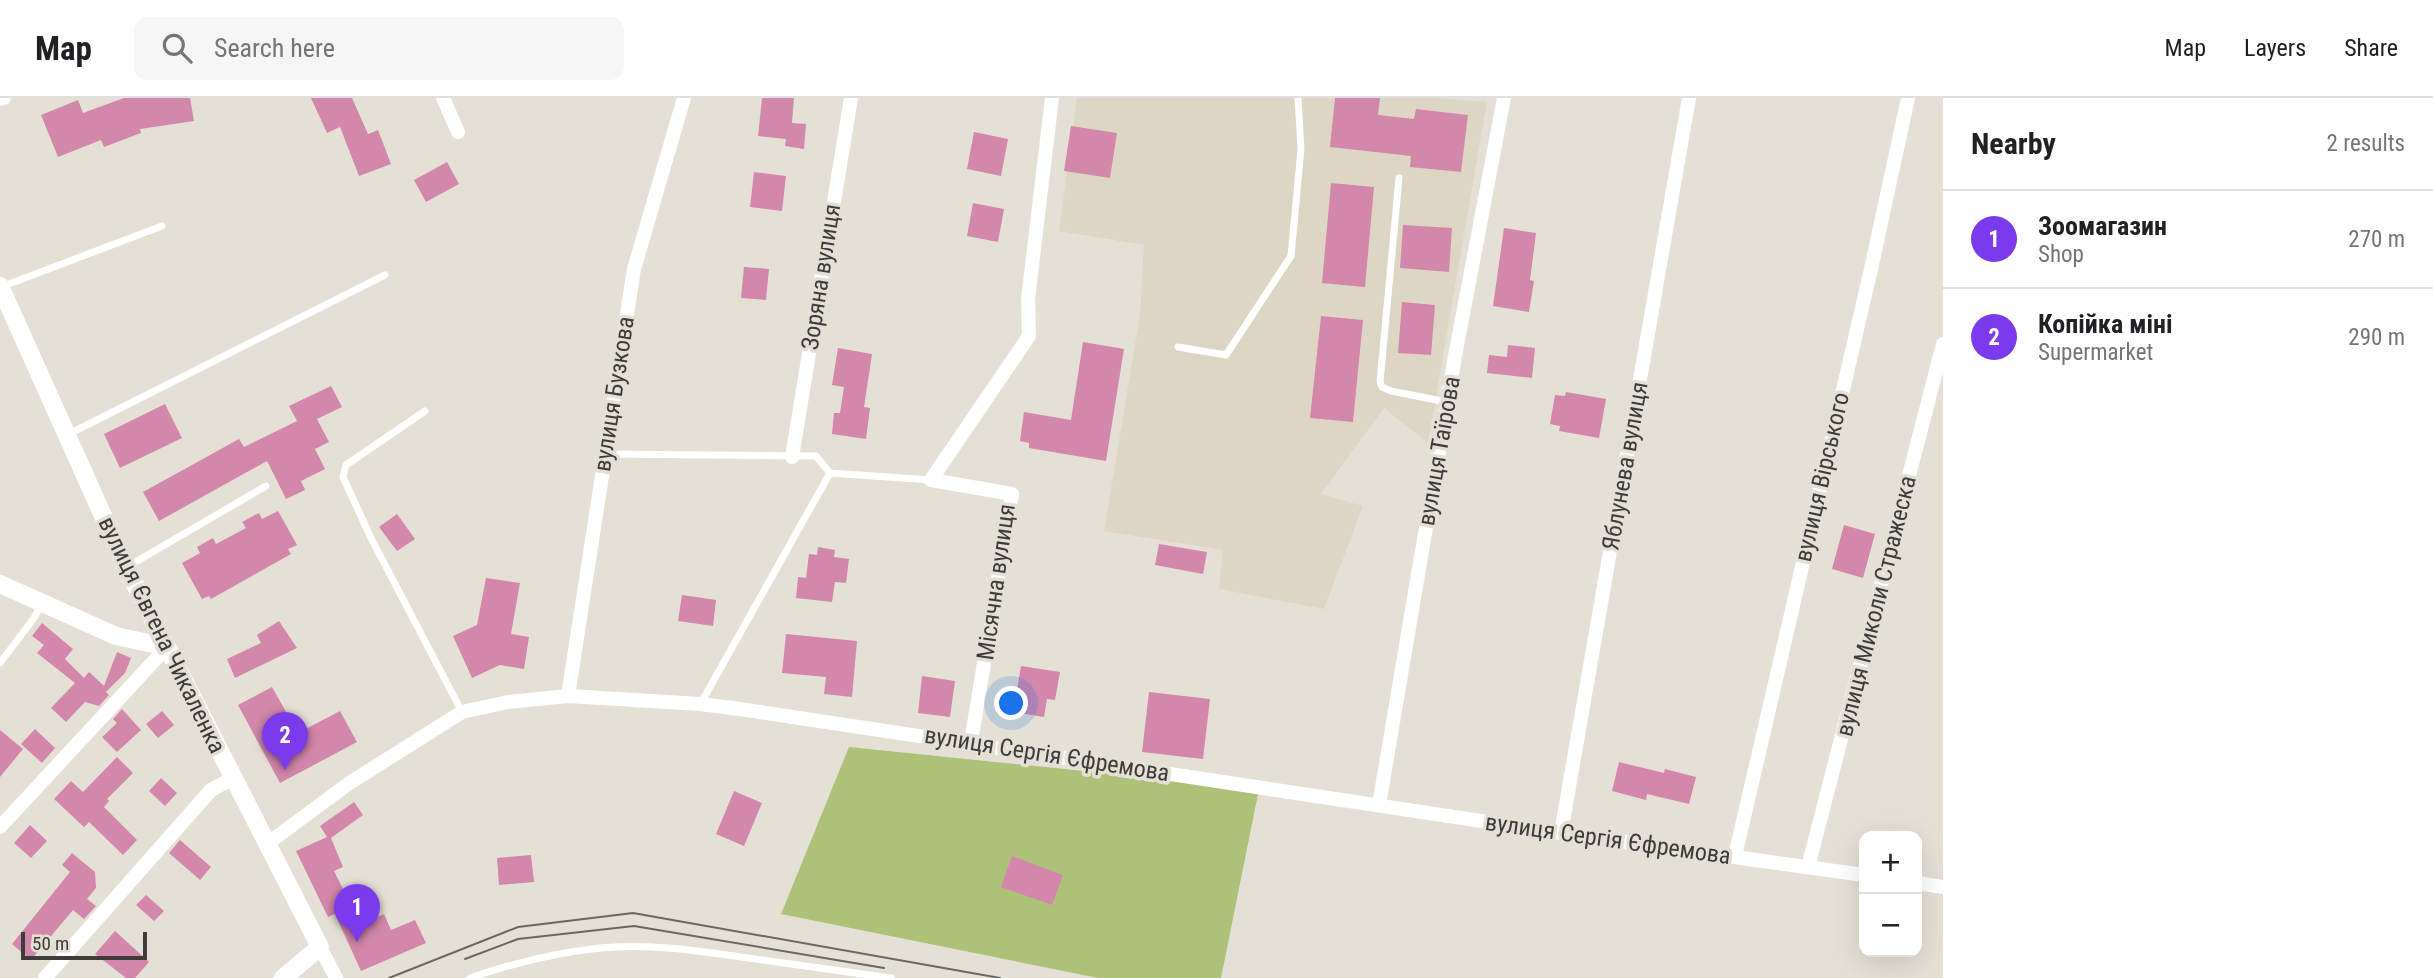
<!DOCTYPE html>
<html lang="en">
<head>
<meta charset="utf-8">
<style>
  :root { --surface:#fff; --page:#f6f6f6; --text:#202124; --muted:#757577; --line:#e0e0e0; --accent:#7c3aed }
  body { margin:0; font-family:"Roboto Condensed",sans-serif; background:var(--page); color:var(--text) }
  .controls { position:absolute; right:21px; bottom:21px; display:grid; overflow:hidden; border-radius:14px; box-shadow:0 7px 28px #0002 }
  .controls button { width:63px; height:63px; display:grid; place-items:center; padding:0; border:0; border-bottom:2px solid var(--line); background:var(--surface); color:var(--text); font:35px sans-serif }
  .scale { position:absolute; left:21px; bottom:18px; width:126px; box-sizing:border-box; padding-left:7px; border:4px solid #3e3c38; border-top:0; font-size:19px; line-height:24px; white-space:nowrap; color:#3e3c38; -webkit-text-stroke:5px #e5e0d5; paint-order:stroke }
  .you { position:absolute; left:1012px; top:606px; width:24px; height:24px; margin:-18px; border:5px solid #fff; border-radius:50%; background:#1a73e8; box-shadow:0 0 0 10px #1a73e833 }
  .badge { display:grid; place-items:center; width:46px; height:46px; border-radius:50%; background:var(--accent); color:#fff; font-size:23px; font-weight:700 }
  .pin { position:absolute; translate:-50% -58px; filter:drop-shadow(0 2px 4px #0008) }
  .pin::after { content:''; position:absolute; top:37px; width:24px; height:21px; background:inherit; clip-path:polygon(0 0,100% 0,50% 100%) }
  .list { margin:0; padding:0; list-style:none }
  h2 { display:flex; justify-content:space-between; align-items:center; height:91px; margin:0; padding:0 28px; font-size:30px }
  h2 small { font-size:23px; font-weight:400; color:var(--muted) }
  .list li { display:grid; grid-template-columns:46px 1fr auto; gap:21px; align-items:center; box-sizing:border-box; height:98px; padding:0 28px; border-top:2px solid var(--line) }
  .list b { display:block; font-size:26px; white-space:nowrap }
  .list p { margin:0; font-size:23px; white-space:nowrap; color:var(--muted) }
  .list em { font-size:23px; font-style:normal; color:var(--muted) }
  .icon { flex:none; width:38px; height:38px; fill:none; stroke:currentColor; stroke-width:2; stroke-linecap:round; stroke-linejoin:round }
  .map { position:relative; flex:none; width:1943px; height:880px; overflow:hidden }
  header { display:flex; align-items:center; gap:42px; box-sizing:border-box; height:98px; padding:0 35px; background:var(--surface); border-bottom:2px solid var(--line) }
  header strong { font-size:33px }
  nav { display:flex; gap:38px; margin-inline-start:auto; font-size:24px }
  .search { width:490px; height:63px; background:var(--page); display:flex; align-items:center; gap:18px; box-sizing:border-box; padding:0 24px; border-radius:14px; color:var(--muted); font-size:26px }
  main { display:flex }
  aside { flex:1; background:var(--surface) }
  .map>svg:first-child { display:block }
  .built { fill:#ded6c4 }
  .green { fill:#adc278 }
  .building { fill:#d387ab }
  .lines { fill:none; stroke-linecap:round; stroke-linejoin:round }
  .service { stroke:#fff; stroke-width:7 }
  .minor { stroke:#fff; stroke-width:14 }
  .tertiary { stroke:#fff; stroke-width:18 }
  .tram { stroke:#6a6762; stroke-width:2 }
  .labels { text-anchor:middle; stroke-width:7; stroke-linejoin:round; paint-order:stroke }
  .street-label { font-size:24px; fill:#3e3c38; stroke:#e5e0d5 }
</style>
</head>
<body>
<header>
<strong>Map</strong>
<div class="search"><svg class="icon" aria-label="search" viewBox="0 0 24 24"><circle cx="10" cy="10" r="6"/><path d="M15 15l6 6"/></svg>Search here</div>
<nav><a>Map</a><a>Layers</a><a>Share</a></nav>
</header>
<main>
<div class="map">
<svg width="1943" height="880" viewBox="0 0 1943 880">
  <rect width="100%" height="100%" fill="#e5e0d5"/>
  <path class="built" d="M1077,0H1437L1487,4L1428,345L1384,310L1321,396L1363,408L1324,511L1219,491L1223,452L1104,433L1140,216L1144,147L1059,133Z"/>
  <path class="green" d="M849,649L1259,691L1221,880H1098L781,816Z"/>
  <path class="building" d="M124,0H190L194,23L140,31L141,35L104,49L101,42L58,59L41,17L78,2L83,15Z
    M311,0H352L368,36L378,32L391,66L359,78L340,29L327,35Z
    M762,0H794L792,25L806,26L804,51L785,48L786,41L758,38Z
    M1335,0H1380L1378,17L1414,21L1416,11L1468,17L1461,74L1410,69L1411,58L1330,49Z
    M1071,28L1117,35L1110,80L1064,73Z
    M974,34L1008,41L1001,78L967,71Z
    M447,64L459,86L426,104L414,82Z
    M754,74L786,78L782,113L750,109Z
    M1331,85L1374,89L1365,189L1322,185Z
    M973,105L1004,111L998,144L967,138Z
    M1403,127L1452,130L1449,174L1400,170Z
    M1504,130L1536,135L1530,182L1534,183L1529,214L1493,208Z
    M744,169L769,171L766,202L741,200Z
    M1402,204L1435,207L1431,257L1398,255Z
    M1321,218L1363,222L1353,324L1310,320Z
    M1083,244L1124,251L1106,363L1029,350V345L1020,343L1024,314L1071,322Z
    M1508,247L1535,250L1532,280L1487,275L1489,257L1507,259Z
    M838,250L872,256L864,309L870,310L866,341L832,336L834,315H840L844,289L832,287Z
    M331,288L342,309L317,321L329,344L315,351L325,371L301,383L305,392L286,401L267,363L159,423L143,394L239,341L244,349L297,323L289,308Z
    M1566,294L1606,301L1599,340L1559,333L1560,328L1550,326L1555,297L1565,298Z
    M165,306L182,340L120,370L104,336Z
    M278,413L297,447L288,451L291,456L211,501L209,498L202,501L182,465L200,455L197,449L213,440L216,446L246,430L242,424L259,415L262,421Z
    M397,416L415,441L397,453L379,429Z
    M1844,427L1875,436L1863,480L1832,471Z
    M1159,446L1207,454L1203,476L1155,467Z
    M818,449L835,452L834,459L849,461L846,485L835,484L832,504L796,500L798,479L806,480L809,456L817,457Z
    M486,480L520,485L511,536L529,539L524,571L500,567L472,580L453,538L477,527Z
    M682,497L716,502L713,528L678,523Z
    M279,523L297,550L235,580L227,561L261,545L257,537Z
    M42,525L73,551L65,561L84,580L89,574L104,588L117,554L131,560L125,575L106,594L109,597L99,608L85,604L66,624L51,610L75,585L37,555L44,547L32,538Z
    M786,536L857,543L852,599L824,596L826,579L782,575Z
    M1021,568L1060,574L1055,602L1047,601L1044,619L1007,613L1010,590L1017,592Z
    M922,578L955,583L950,619L918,615Z
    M272,589L298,635L340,613L357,644L280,685L238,607Z
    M1149,594L1210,601L1203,661L1142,654Z
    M122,611L141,632L117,654L102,639L117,625L113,621Z
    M162,613L174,627L158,640L146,626Z
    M35,631L55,650L42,665L21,646Z
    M0,632L23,651L0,679Z
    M117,659L133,675L107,701L109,703L104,709L137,742L123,757L89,724L84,729L54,701L71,683L83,694Z
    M1619,664L1664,675L1665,671L1696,679L1689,706L1647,696L1646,702L1612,693Z
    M161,680L177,695L165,708L149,693Z
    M734,693L762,705L744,748L716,736Z
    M354,704L363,717L331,740L343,769L334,773L361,827L384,816L391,832L415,822L426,845L361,873L335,816L328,819L296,753L327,739L320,728Z
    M30,727L47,743L31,760L14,745Z
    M180,742L211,769L200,782L169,755Z
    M72,755L95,774L96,790L87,801L96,808L84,821L73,812L31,862L12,846L70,774L62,767Z
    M531,757L534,784L499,787L497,760Z
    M1012,758L1063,777L1052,807L1001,789Z
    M146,797L164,813L154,823L136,807Z
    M115,833L149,864L135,880H126L95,856Z"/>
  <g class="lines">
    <path class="service" d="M1399,80L1380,284L1382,289L1391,293L1447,304
      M1,189L162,128
      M1178,249L1226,257L1291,158L1301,51L1298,0
      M425,313L346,367L343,379L371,440L462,614
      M67,337L385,177
      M605,356L816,358L830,375L931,382
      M127,469L266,388
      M0,565L34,520L42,505
      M701,605L830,375
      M470,880C513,865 555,855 600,850C649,845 700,853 748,860C796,867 843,873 891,880"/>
    <path class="minor" d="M443,0L458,34
      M0,1L4,0
      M792,359L851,0
      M568,598L634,171L684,0
      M971,644L1012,396L931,382L1029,238L1028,201L1052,0
      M1379,707L1455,258L1504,0
      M0,729L167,549
      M1561,735L1689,0
      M267,746L348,686L462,614L508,604L568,598L700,606L740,611L1561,735L1864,777
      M1735,758L1871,171L1908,0
      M1808,769L1943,246
      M1917,785L1943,789
      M320,849L336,880
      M45,880L211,692L233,680"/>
    <path class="tertiary" d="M0,188L126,469L320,849L283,880
      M0,486L116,538L167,549"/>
    <path class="tram" d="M465,861L518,841L634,828L884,870
      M389,880L518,829L633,815L1000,880"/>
  </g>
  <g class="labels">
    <g class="street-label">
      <text transform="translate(821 179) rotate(-81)" y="8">Зоряна вулиця</text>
      <text transform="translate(614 296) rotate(-81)" y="8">вулиця Бузкова</text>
      <text transform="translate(1439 353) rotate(-80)" y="8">вулиця Таїрова</text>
      <text transform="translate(1625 368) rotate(-80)" y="8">Яблунева вулиця</text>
      <text transform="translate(1822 379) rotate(-77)" y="8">вулиця Вірського</text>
      <text transform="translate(996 484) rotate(-82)" y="8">Місячна вулиця</text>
      <text transform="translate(1876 508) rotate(-76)" y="8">вулиця Миколи Стражеска</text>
      <text transform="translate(162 537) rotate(64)" y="8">вулиця Євгена Чикаленка</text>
      <text transform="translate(1047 656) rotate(9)" y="8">вулиця Сергія Єфремова</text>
      <text transform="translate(1608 741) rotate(8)" y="8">вулиця Сергія Єфремова</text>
    </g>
  </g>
</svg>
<div class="controls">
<button>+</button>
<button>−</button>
</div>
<div class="scale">50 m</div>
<div class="you"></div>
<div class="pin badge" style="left:357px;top:844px">1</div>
<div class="pin badge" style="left:285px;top:672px">2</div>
</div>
<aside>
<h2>Nearby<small>2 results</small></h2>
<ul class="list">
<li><span class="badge">1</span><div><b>Зоомагазин</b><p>Shop</p></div><em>270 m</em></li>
<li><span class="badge">2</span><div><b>Копійка міні</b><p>Supermarket</p></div><em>290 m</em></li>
</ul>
</aside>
</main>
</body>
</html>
